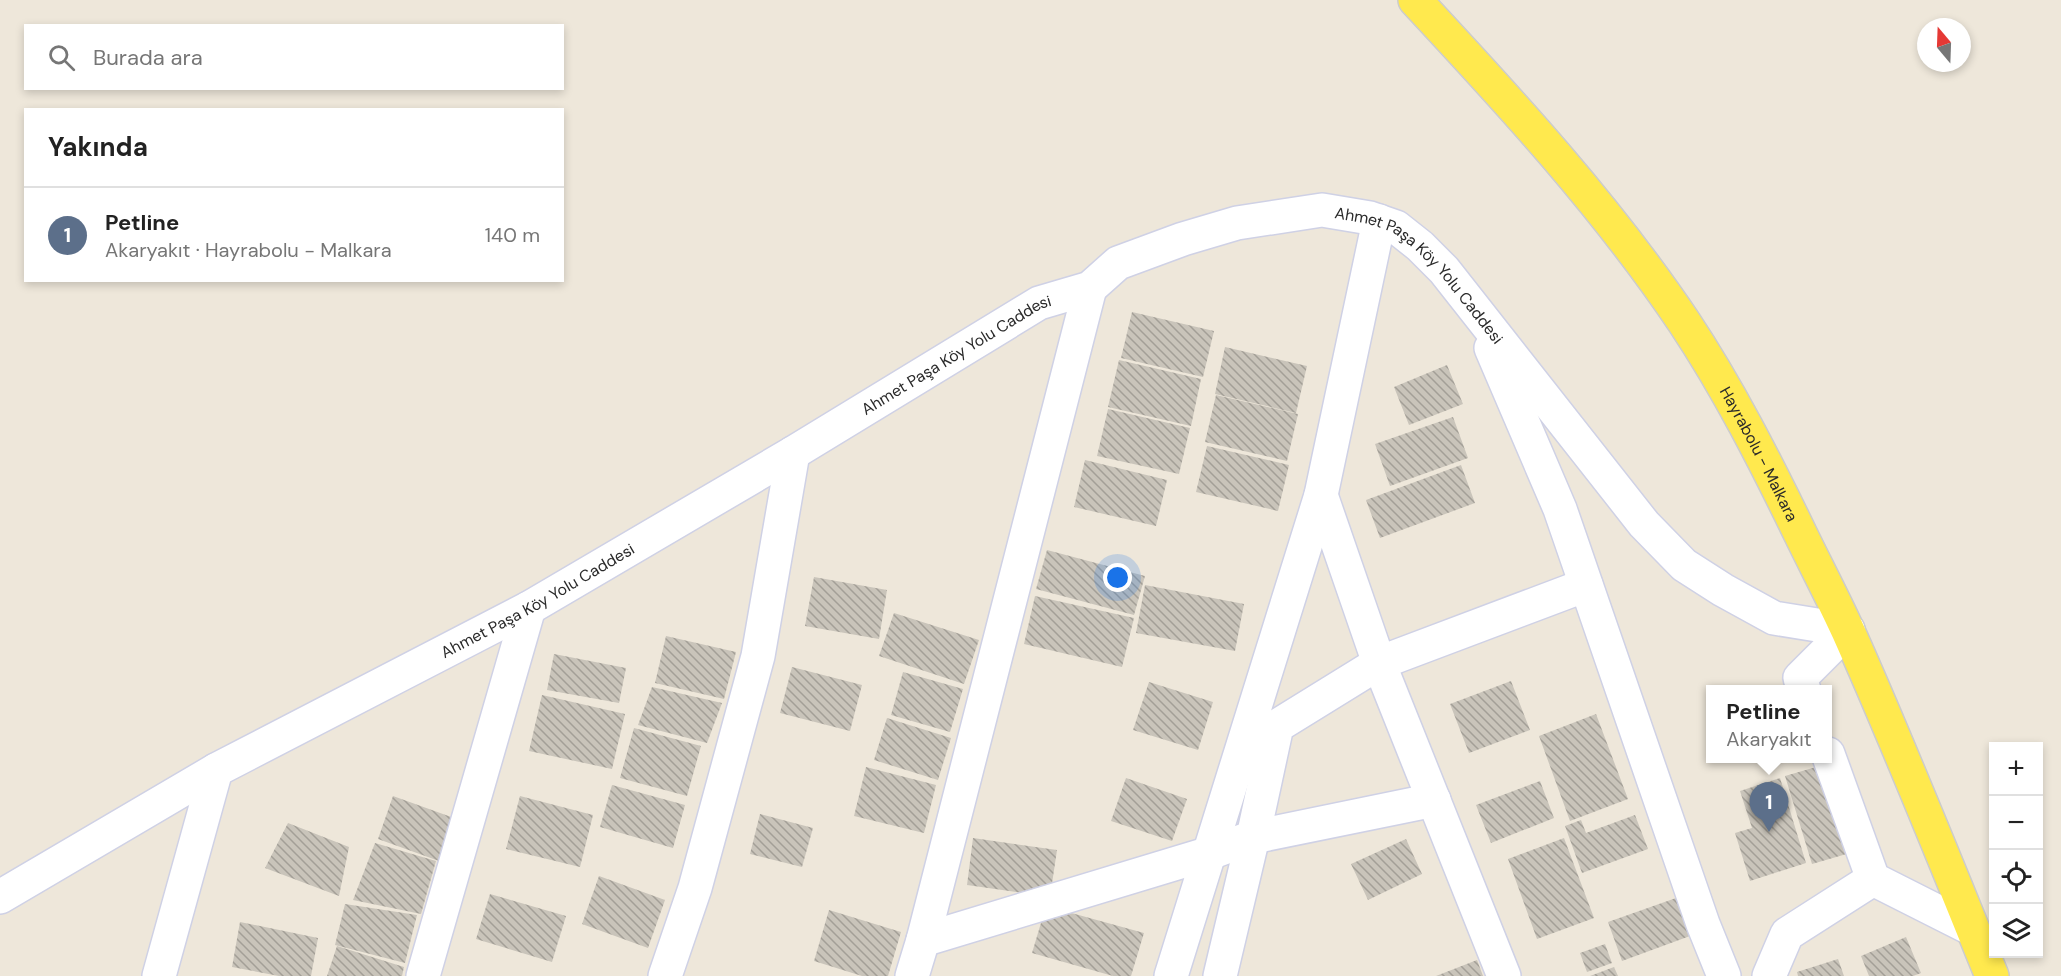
<!DOCTYPE html>
<html lang="tr">
<head>
<meta charset="utf-8">
<style>
  :root { --surface:#fff; --page:#f2f2f2; --text:#222; --muted:#767676; --line:#e0e0e0; --accent:#ea580c }
  body { margin:0; font-family:"DM Sans",sans-serif; background:var(--page); color:var(--text) }
  .controls { position:absolute; right:18px; bottom:18px; display:grid; overflow:hidden; border-radius:0px; box-shadow:0 3px 9px #0003 }
  .controls button { width:54px; height:54px; display:grid; place-items:center; padding:0; border:0; border-bottom:2px solid var(--line); background:var(--surface); color:var(--text); font:30px sans-serif }
  .compass { position:absolute; left:1917px; top:18px; width:54px; height:54px; border-radius:50%; background:var(--surface); box-shadow:0 3px 9px #0003; rotate:341deg }
  .you { position:absolute; left:1118px; top:578px; width:21px; height:21px; margin:-15px; border:4px solid #fff; border-radius:50%; background:#1a73e8; box-shadow:0 0 0 9px #1a73e833 }
  .badge { display:grid; place-items:center; width:39px; height:39px; border-radius:50%; background:var(--accent); color:#fff; font-size:20px; font-weight:700 }
  .pin { position:absolute; translate:-50% -50px; filter:drop-shadow(0 2px 3px #0008) }
  .pin::after { content:''; position:absolute; top:32px; width:21px; height:18px; background:inherit; clip-path:polygon(0 0,100% 0,50% 100%) }
  .popup { position:absolute; left:1706px; top:685px; width:126px; height:78px; box-sizing:border-box; display:grid; place-content:center; border-radius:0px; background:var(--surface); filter:drop-shadow(0 2px 4px #0005); font-size:20px; white-space:nowrap; color:var(--muted) }
  .popup b { font-size:22px; color:var(--text) }
  .popup::after { content:''; position:absolute; left:50%; top:100%; margin-left:-12px; border:12px solid transparent; border-top-color:var(--surface) }
  .list { margin:0; padding:0; list-style:none }
  h2 { display:flex; justify-content:space-between; align-items:center; height:78px; margin:0; padding:0 24px; font-size:26px }
  h2 small { font-size:20px; font-weight:400; color:var(--muted) }
  .list li { display:grid; grid-template-columns:39px 1fr auto; gap:18px; align-items:center; box-sizing:border-box; height:96px; padding:0 24px; border-top:2px solid var(--line) }
  .list b { display:block; font-size:22px; white-space:nowrap }
  .list p { margin:0; font-size:20px; white-space:nowrap; color:var(--muted) }
  .list em { font-size:20px; font-style:normal; color:var(--muted) }
  .icon { flex:none; width:33px; height:33px; fill:none; stroke:currentColor; stroke-width:2; stroke-linecap:round; stroke-linejoin:round }
  .map { position:relative; flex:none; width:2061px; height:976px; overflow:hidden }
  .search { position:absolute; background:var(--surface); box-shadow:0 3px 9px #0003; left:24px; top:24px; width:540px; height:66px; display:flex; align-items:center; gap:15px; box-sizing:border-box; padding:0 21px; border-radius:0px; color:var(--muted); font-size:22px }
  .panel { position:absolute; background:var(--surface); box-shadow:0 3px 9px #0003; left:24px; top:108px; width:540px; height:174px; border-radius:0px }
  .map>svg:first-child { display:block }
  .building { fill:url(#building-back-hatch) }
  .lines { fill:none; stroke-linecap:round; stroke-linejoin:round }
  .minor-casing { stroke:#cfd1e5; stroke-width:36 }
  .major-casing { stroke:#ccc; stroke-width:36 }
  .minor { stroke:#fff; stroke-width:33 }
  .major { stroke:#ffe94e; stroke-width:33 }
  .labels { text-anchor:middle; stroke-width:4.5; stroke-linejoin:round; paint-order:stroke }
  .street-label { font-size:16px; fill:#2a2a2a; stroke:#fff }
</style>
</head>
<body>
<div class="map">
<svg width="2061" height="976" viewBox="0 0 2061 976">
  <defs>
    <pattern id="building-back-hatch" width="6" height="6" patternUnits="userSpaceOnUse" patternTransform="scale(1.5)"><rect width="6" height="6" fill="#c9c4ba"/><path d="M-1 5l2 2M0 0l6 6M5-1l2 2" fill="none" stroke="#a39f97"/></pattern>
  </defs>
  <rect width="100%" height="100%" fill="#eee7da"/>
  <path class="building" d="M1132,312L1214,331L1203,377L1121,358Z
    M1225,347L1307,366L1296,413L1215,394Z
    M1119,360L1201,379L1191,426L1108,407Z
    M1447,365L1463,404L1409,425L1394,387Z
    M1216,395L1298,414L1287,461L1205,442Z
    M1108,409L1190,428L1179,474L1097,456Z
    M1453,417L1468,458L1390,486L1375,444Z
    M1207,446L1289,465L1278,511L1196,492Z
    M1085,460L1167,480L1156,526L1074,507Z
    M1461,465L1475,503L1380,538L1366,500Z
    M1047,550L1145,576L1134,615L1036,589Z
    M814,577L887,590L879,639L805,626Z
    M1145,585L1244,604L1235,651L1136,633Z
    M1035,596L1134,618L1122,667L1024,644Z
    M894,613L979,640L964,684L879,656Z
    M666,636L736,652L724,699L655,683Z
    M554,654L626,668L619,703L547,690Z
    M792,667L862,685L850,731L780,713Z
    M903,672L963,689L950,732L891,715Z
    M1511,681L1530,730L1469,753L1450,704Z
    M1149,682L1213,702L1198,750L1133,730Z
    M652,687L722,703L707,743L638,725Z
    M542,695L625,714L612,769L529,751Z
    M1596,714L1628,799L1570,821L1539,736Z
    M887,718L951,738L938,780L874,760Z
    M634,728L701,746L687,796L620,778Z
    M1823,765L1850,853L1812,864L1785,776Z
    M866,767L936,785L924,833L854,816Z
    M1126,778L1187,799L1172,841L1111,821Z
    M1780,778L1806,863L1750,881L1735,833L1752,828L1740,791Z
    M1540,781L1554,818L1491,843L1476,805Z
    M612,785L685,805L673,848L600,827Z
    M393,796L454,818L439,861L378,839Z
    M520,796L593,815L580,867L506,849Z
    M760,814L813,828L802,867L750,854Z
    M1635,815L1648,849L1582,873L1565,826L1581,820L1586,833Z
    M288,823L349,847L339,896L265,868Z
    M973,838L1057,850L1050,897L967,885Z
    M1564,838L1594,918L1537,939L1508,859Z
    M1406,839L1422,874L1368,900L1351,864Z
    M375,843L436,861L421,914L353,900Z
    M599,876L665,900L648,948L582,924Z
    M490,894L566,916L552,962L476,939Z
    M1676,898L1690,936L1622,961L1608,922Z
    M345,904L417,915L405,963L335,945Z
    M1046,906L1144,933L1131,976H1113L1032,953Z
    M829,910L901,932L888,976H862L814,961Z
    M240,922L318,938L311,976H279L232,967Z
    M1906,937L1921,973L1913,976H1869L1861,956Z
    M1605,944L1612,963L1587,972L1580,953Z
    M337,946L404,967L402,976H327Z
    M1838,959L1844,976H1798L1797,972Z
    M1477,960L1483,976H1436Z
    M1614,967L1618,976H1590Z"/>
  <g class="lines">
    <g class="minor-casing">
      <g id="minor">
        <path d="M1491,348L1560,509L1703,924L1724,976"/>
        <path d="M1321,495L1379,663L1504,976"/>
        <path d="M1804,690L1800,678L1848,630"/>
        <path d="M1828,754L1873,879L1972,929"/>
        <path id="s1" d="M0,897L216,770L529,608L793,453L1039,303L1090,288L1118,263L1183,239L1237,223L1322,210L1370,218L1396,227L1420,246L1444,270L1644,524L1684,565L1723,590L1774,618L1848,630"/>
        <path d="M923,940L1210,853L1253,837L1434,800"/>
        <path d="M159,976L216,770"/>
        <path d="M423,976L529,608"/>
        <path d="M665,976L695,888L758,656L793,453"/>
        <path d="M912,976L923,940L1090,288"/>
        <path d="M1171,976L1321,495L1379,221"/>
        <path d="M1220,976L1253,837L1277,726L1379,663L1586,585"/>
        <path d="M1769,976L1787,934L1873,879"/>
      </g>
    </g>
    <g class="major-casing">
      <g id="major">
        <path id="s2" d="M1415,0C1510,102 1606,206 1684,322C1728,388 1765,461 1800,533C1816,566 1833,598 1848,631C1899,745 1945,861 1992,976"/>
      </g>
    </g>
    <use href="#minor" class="minor"/>
    <use href="#major" class="major"/>
  </g>
  <g class="labels">
    <g class="street-label">
      <text dy="6" stroke="none"><textPath href="#s1" startOffset="1622">Ahmet Paşa Köy Yolu Caddesi</textPath></text>
      <text dy="6" stroke="none"><textPath href="#s1" startOffset="1100">Ahmet Paşa Köy Yolu Caddesi</textPath></text>
      <text dy="6" stroke="none"><textPath href="#s2" startOffset="572">Hayrabolu - Malkara</textPath></text>
      <text dy="6" stroke="none"><textPath href="#s1" startOffset="614">Ahmet Paşa Köy Yolu Caddesi</textPath></text>
    </g>
  </g>
</svg>
<div class="controls">
<button>+</button>
<button>−</button>
<button><svg class="icon" aria-label="locate" viewBox="0 0 24 24"><circle cx="12" cy="12" r="6"/><path d="M12 2v4M12 18v4M2 12h4M18 12h4"/></svg></button>
<button><svg class="icon" aria-label="layers" viewBox="0 0 24 24"><path d="M12 4l9 5-9 5-9-5zM3 14l9 5 9-5"/></svg></button>
</div>
<svg class="compass" viewBox="-18 -18 36 36"><path d="M0-13l5 13h-10z" fill="#e53935"/><path d="M0 13l5-13h-10z" fill="#767676"/></svg>
<div class="you"></div>
<div class="pin badge" style="left:1769px;top:832px;background:#5c6f8a">1</div>
<div class="popup"><b>Petline</b>Akaryakıt</div>
<div class="search"><svg class="icon" aria-label="search" viewBox="0 0 24 24"><circle cx="10" cy="10" r="6"/><path d="M15 15l6 6"/></svg>Burada ara</div>
<section class="panel">
<h2>Yakında<small></small></h2>
<ul class="list">
<li><span class="badge" style="background:#5c6f8a">1</span><div><b>Petline</b><p>Akaryakıt · Hayrabolu - Malkara</p></div><em>140 m</em></li>
</ul>
</section>
</div>
</body>
</html>
